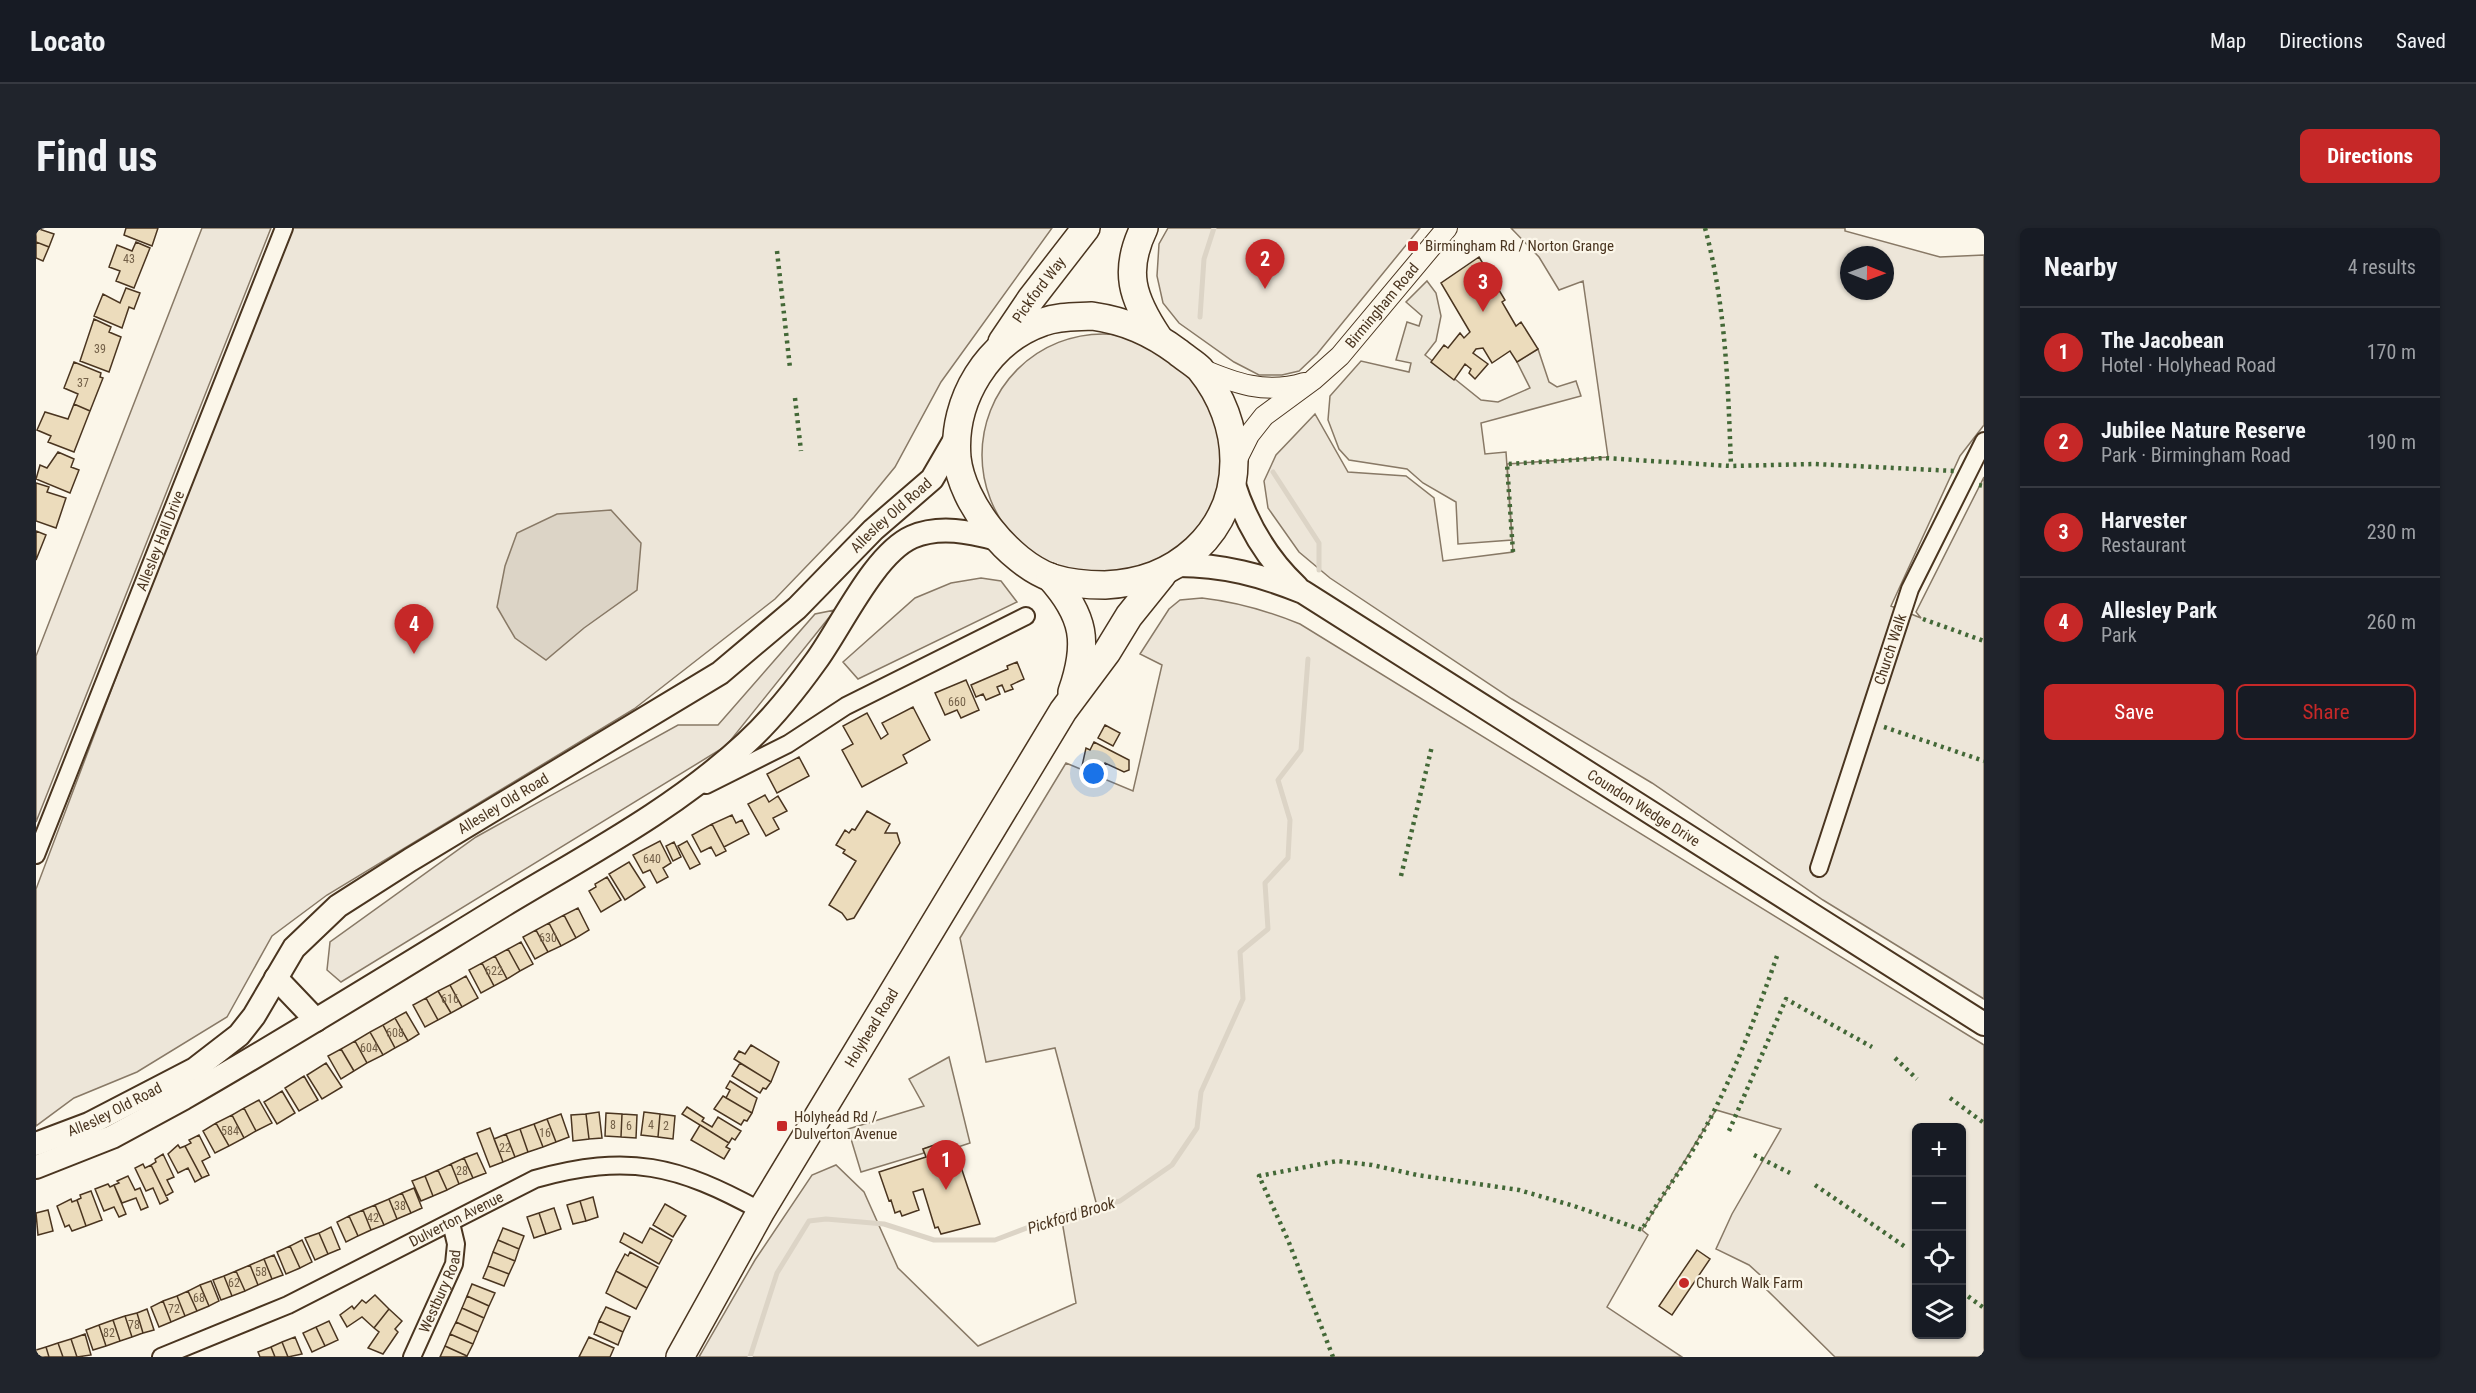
<!DOCTYPE html>
<html lang="en">
<head>
<meta charset="utf-8">
<style>
  :root { --surface:#171b24; --page:#20242c; --text:#f1f3f6; --muted:#9ea1a6; --line:#363941; --accent:#c62828 }
  body { margin:0; font-family:"Roboto Condensed",sans-serif; background:var(--page); color:var(--text) }
  .controls { position:absolute; right:18px; bottom:18px; display:grid; overflow:hidden; border-radius:9px; box-shadow:0 2px 4px #0004 }
  .controls button { width:54px; height:54px; display:grid; place-items:center; padding:0; border:0; border-bottom:2px solid var(--line); background:var(--surface); color:var(--text); font:30px sans-serif }
  .compass { position:absolute; left:1804px; top:18px; width:54px; height:54px; border-radius:50%; background:var(--surface); box-shadow:0 2px 4px #0004; rotate:91deg }
  .you { position:absolute; left:1058px; top:546px; width:21px; height:21px; margin:-15px; border:4px solid #fff; border-radius:50%; background:#1a73e8; box-shadow:0 0 0 9px #1a73e833 }
  .badge { display:grid; place-items:center; width:39px; height:39px; border-radius:50%; background:var(--accent); color:#fff; font-size:20px; font-weight:700 }
  .pin { position:absolute; translate:-50% -50px; filter:drop-shadow(0 2px 3px #0008) }
  .pin::after { content:''; position:absolute; top:32px; width:21px; height:18px; background:inherit; clip-path:polygon(0 0,100% 0,50% 100%) }
  .list { margin:0; padding:0; list-style:none }
  h2 { display:flex; justify-content:space-between; align-items:center; height:78px; margin:0; padding:0 24px; font-size:26px }
  h2 small { font-size:20px; font-weight:400; color:var(--muted) }
  .list li { display:grid; grid-template-columns:39px 1fr auto; gap:18px; align-items:center; box-sizing:border-box; height:90px; padding:0 24px; border-top:2px solid var(--line) }
  .list b { display:block; font-size:22px; white-space:nowrap }
  .list p { margin:0; font-size:20px; white-space:nowrap; color:var(--muted) }
  .list em { font-size:20px; font-style:normal; color:var(--muted) }
  .actions { display:flex; gap:12px; padding:18px 24px }
  .actions a { flex:1; padding:14px 0; border:2px solid var(--accent); border-radius:9px; text-align:center; font-size:21px; color:var(--accent) }
  .actions .main { background:var(--accent); color:#fff }
  .icon { flex:none; width:33px; height:33px; fill:none; stroke:currentColor; stroke-width:2; stroke-linecap:round; stroke-linejoin:round }
  .map { position:relative; flex:none; width:1948px; height:1129px; overflow:hidden; border-radius:9px }
  header { display:flex; align-items:center; gap:36px; box-sizing:border-box; height:84px; padding:0 30px; background:var(--surface); border-bottom:2px solid var(--line) }
  header strong { font-size:28px }
  nav { display:flex; gap:33px; margin-inline-start:auto; font-size:21px }
  .intro { display:flex; align-items:center; justify-content:space-between; box-sizing:border-box; height:144px; padding:0 36px }
  h1 { margin:0; font-size:42px }
  .button { padding:15px 27px; border-radius:9px; background:var(--accent); color:#fff; font-size:21px; font-weight:700 }
  main { display:flex; gap:36px; padding:0 36px }
  aside { flex:1; background:var(--surface); border-radius:9px; box-shadow:0 2px 4px #0004 }
  .map>svg:first-child { display:block }
  .green { fill:#ede6d9; stroke:#887966; stroke-width:1.5; fill-rule:evenodd }
  .parking { fill:#ede7d9; stroke:#887966; stroke-width:1.5 }
  .water { fill:#dcd4c6; stroke:#887966; stroke-width:1.5 }
  .lines { fill:none; stroke-linecap:round; stroke-linejoin:round }
  .stream { stroke:#dcd4c6; stroke-width:5 }
  .building { fill:#ecdcbc; stroke:#4a3520; stroke-width:1.5 }
  .minor-casing { stroke:#4a3520; stroke-width:20 }
  .tertiary-casing { stroke:#4a3520; stroke-width:22 }
  .secondary-casing { stroke:#4a3520; stroke-width:26 }
  .trunk-casing { stroke:#4a3520; stroke-width:30 }
  .minor { stroke:#fbf6e9; stroke-width:16 }
  .tertiary { stroke:#fbf6e9; stroke-width:20 }
  .secondary { stroke:#fbf6e9; stroke-width:22 }
  .trunk { stroke:#fbf6e9; stroke-width:27 }
  .hedge { stroke:#436837; stroke-width:4.5; stroke-dasharray:3 4.5; stroke-linecap:butt }
  .poi-dot { fill:#c62828; stroke:#fbf6e9; stroke-width:2 }
  .labels { text-anchor:middle; stroke-width:4.5; stroke-linejoin:round; paint-order:stroke }
  .number-label { font-size:12px; fill:#725f47 }
  .poi-label { font-size:15px; fill:#4a3520; stroke:#fbf6e9; text-anchor:start }
  .street-label { font-size:15px; fill:#4a3520; stroke:#fbf6e9 }
  .water-label { font-size:16px; font-style:italic; fill:#4a3520; stroke:#fbf6e9 }
</style>
</head>
<body>
<header>
<strong>Locato</strong>
<nav><a>Map</a><a>Directions</a><a>Saved</a></nav>
</header>
<div class="intro"><h1>Find us</h1><a class="button">Directions</a></div>
<main>
<div class="map">
<svg width="1948" height="1129" viewBox="0 0 1948 1129">
  <rect width="100%" height="100%" fill="#fbf6e9"/>
  <path class="green" d="M166,0H235L0,594V428Z
    M257,0H1016L905,154L859,239L818,289L739,371L598,481L291,667L236,708L191,789L101,844L38,870L0,898V661L121,341Z
    M1132,0H1384L1281,126L1263,143L1246,147H1223L1198,134L1143,95L1127,75L1121,48L1123,16Z
    M1475,0H1809V3L1904,29L1948,27V197L1924,228L1855,378L1885,390L1880,384L1948,249V771L1787,672L1616,555L1476,471L1294,350L1263,324L1232,280L1228,253L1240,227L1279,186L1312,244L1370,248L1398,270L1407,333L1477,324L1471,236L1572,229L1547,53L1523,62L1503,29ZM1813,27H1849V63H1813Z
    M946 227a121 121 0 1 1 242 0a121 121 0 1 1-242 0Z
    M945,350L965,353L981,374L822,451L807,434L879,370L915,355Z
    M1166,370C1201,374 1232,383 1264,396L1948,817V1129H1799L1730,1061L1733,1055L1713,1037L1680,1021L1696,986L1745,901L1680,882L1606,1002L1612,1007L1571,1079L1646,1129H663L719,1032L776,947L800,937L828,964L862,1040L942,1118L1040,1075L1025,987L1061,978L1019,820L950,834L924,710L1030,535L1097,563L1126,437L1104,426L1133,381L1144,372ZM1880,900H1926V1106H1880Z
    M799,382L690,518L305,754L291,742L294,714L440,609L642,497H682L779,386Z"/>
  <path class="parking" d="M1391,53L1400,65L1405,88L1400,113L1389,127L1445,172L1462,174L1494,160L1481,134L1502,121L1513,154L1521,159L1540,153L1545,168L1445,195L1449,226L1470,224L1476,312L1422,316L1420,274L1387,255L1371,241L1313,232L1303,221L1292,192L1294,168L1325,133L1373,144L1375,135L1360,132L1371,94L1383,98L1386,88L1370,74Z
    M913,829L934,915L907,924L904,916L887,921L888,925L825,944L812,901L888,878L873,851Z"/>
  <path class="water" d="M575,282L605,315L601,362L548,400L510,432L479,410L461,379L469,338L481,305L521,286Z"/>
  <g class="lines">
    <path class="stream" d="M1164,89L1168,31L1178,0
      M1237,244L1283,315V342
      M714,1129L741,1045L773,993L790,991L848,996L898,1012H959L1025,987L1084,973L1136,937L1161,900L1165,864L1207,771L1204,724L1232,701L1229,655L1252,630L1254,592L1242,552L1265,522L1272,431"/>
  </g>
  <path class="building" d="M0,0L18,6L13,19L0,14Z
    M90,0H122L116,18L88,7Z
    M0,14L13,19L7,33L0,30Z
    M100,14L114,20L98,60L80,53L84,43L73,39L81,17L96,23Z
    M1443,29L1469,72L1466,74L1480,98L1485,94L1502,121L1481,134L1474,123L1456,135L1447,120L1440,121L1437,125L1452,136L1439,151L1433,145L1435,141L1429,136L1418,152L1395,134L1408,117L1412,120L1424,105L1428,110L1434,104L1405,55Z
    M90,60L104,65L98,81L93,79L86,100L58,88L67,66L84,75Z
    M58,91L75,99L73,104L85,109L73,144L44,133Z
    M38,134L65,145L64,149L67,150L54,183L38,176L42,166L28,160Z
    M38,176L54,183L38,224L12,214L15,208L1,202L9,184L32,191Z
    M22,224L38,231L35,239L43,242L34,265L0,251L4,237L11,240Z
    M0,255L13,259L11,264L30,270L20,300L0,293Z
    M0,303L10,307L0,332Z
    M981,434L988,451L975,457L977,461L969,464L966,457L961,459L964,466L950,472L947,466L940,469L935,457L972,441L971,438Z
    M930,452L943,482L925,490L921,482L909,487L899,465Z
    M877,479L894,512L867,527L871,535L826,559L806,522L817,516L807,498L831,485L845,511L852,506L846,495Z
    M1069,497L1084,505L1077,518L1062,510Z
    M1058,514L1093,532V542L1088,544L1069,535L1063,547L1046,538L1050,520L1054,522Z
    M763,529L773,548L741,565L731,546Z
    M729,567L733,574L742,568L751,583L737,590L743,601L730,608L712,576Z
    M831,583L854,596L849,605H861L864,615L818,690L811,692L806,685L793,677L820,633L807,625L809,622L800,617L809,602L813,605L816,601L819,602Z
    M696,587L700,595L706,592L713,606L688,619L676,596Z
    M676,596L690,623L680,628L675,619L665,624L656,607Z
    M624,613L635,635L627,640L632,649L621,655L614,642L607,645L597,627Z
    M651,613L664,636L654,641L642,618Z
    M638,614L645,629L637,633L630,618Z
    M593,634L609,659L589,672L573,646Z
    M571,649L585,672L565,684L553,663L560,659L559,656Z
    M542,680L553,702L540,710L528,687Z
    M528,687L540,710L525,718L513,695Z
    M513,695L525,718L512,724L500,702Z
    M500,702L512,724L499,731L487,709Z
    M485,714L497,736L484,743L472,721Z
    M472,721L484,743L471,751L459,728Z
    M459,728L471,751L458,758L446,735Z
    M446,735L458,758L445,765L433,742Z
    M430,748L442,770L426,779L414,757Z
    M414,757L426,779L415,785L402,763Z
    M402,763L415,785L402,792L390,770Z
    M390,770L402,792L389,799L377,777Z
    M370,784L383,806L372,813L359,790Z
    M359,790L372,813L359,820L347,797Z
    M347,797L359,820L347,827L334,804Z
    M334,804L347,827L331,835L319,813Z
    M319,813L331,835L318,843L305,821Z
    M715,817L743,834L735,854L698,831L703,823L709,826Z
    M305,821L318,843L305,851L292,828Z
    M290,835L306,859L286,871L271,847Z
    M704,835L735,854L730,861L727,860L724,865L696,848Z
    M268,848L282,872L263,883L249,860Z
    M694,853L721,870L716,885L690,870L694,862L690,860Z
    M246,863L259,885L241,896L228,874Z
    M687,868L716,885L711,893L708,892L705,897L678,881Z
    M223,872L236,895L220,903L208,880Z
    M651,879L668,890L666,893L676,899L682,889L705,903L699,912L696,910L693,915L646,886Z
    M208,880L220,903L208,910L196,887Z
    M563,884L566,910L553,911L550,886Z
    M608,884L624,886L622,909L605,907Z
    M570,885L586,886L585,909L569,908Z
    M525,886L533,909L520,914L511,891Z
    M550,886L553,911L537,913L535,887Z
    M586,886L601,887L600,910L585,909Z
    M624,886L639,888L637,911L622,909Z
    M196,887L208,910L193,918L180,895Z
    M511,891L520,914L507,919L498,896Z
    M180,895L193,918L179,925L167,903Z
    M498,896L507,919L492,924L484,901Z
    M664,897L693,915L690,919L694,921L688,931L655,912Z
    M454,900L467,934L454,939L441,905Z
    M484,901L492,924L479,929L470,906Z
    M470,906L479,929L467,934L458,911Z
    M163,907L174,929L166,933L173,947L166,950L149,918L155,915L153,912Z
    M904,915L907,924L919,921L944,996L905,1006L902,999L899,1000L887,961L877,964L883,982L866,988L864,983L859,985L855,972L853,973L843,944L890,929L887,921Z
    M142,917L144,920L149,918L166,950L159,954L152,940L142,945L132,926Z
    M441,925L450,945L437,950L428,930Z
    M127,926L138,949L131,952L137,964L130,968L115,937L120,934L119,931Z
    M428,930L437,950L423,956L415,936Z
    M107,936L109,940L115,937L132,972L124,976L117,960L110,963L99,940Z
    M415,936L423,956L411,962L402,942Z
    M402,942L411,962L397,968L389,948Z
    M92,948L99,962L104,960L112,979L105,982L100,970L86,975L78,957L83,955L81,953Z
    M389,948L397,968L385,973L376,953Z
    M72,956L74,959L78,957L90,986L83,989L78,979L68,983L59,961Z
    M378,960L386,980L375,985L366,965Z
    M55,963L66,992L50,998L41,972L45,970L44,967Z
    M366,965L375,985L361,991L353,971Z
    M557,969L562,989L550,993L544,973Z
    M35,971L36,974L41,972L50,998L36,1003L33,997L29,999L21,978Z
    M353,971L361,991L348,997L339,977Z
    M544,973L550,993L537,996L531,977Z
    M629,976L650,988L637,1009L617,997Z
    M339,977L348,997L335,1002L327,982Z
    M518,980L525,1001L510,1006L503,985Z
    M12,982L17,1003L2,1007L0,985Z
    M327,982L335,1002L322,1008L313,988Z
    M503,985L510,1006L498,1010L491,989Z
    M313,988L322,1008L310,1014L301,994Z
    M295,999L304,1021L292,1026L283,1005Z
    M467,1000L488,1008L483,1021L462,1012Z
    M614,1000L636,1012L623,1036L584,1014L588,1005L606,1015Z
    M283,1005L292,1026L279,1032L269,1010Z
    M266,1012L276,1034L264,1040L254,1018Z
    M462,1012L483,1021L479,1033L457,1024Z
    M254,1018L264,1040L250,1046L241,1024Z
    M1661,1022L1674,1031L1636,1087L1623,1078Z
    M457,1024L479,1033L473,1046L452,1038Z
    M594,1024L622,1039L611,1060L580,1043L589,1026L592,1028Z
    M238,1027L247,1047L236,1051L228,1031Z
    M228,1031L236,1051L222,1057L214,1037Z
    M214,1037L222,1057L209,1063L200,1043Z
    M452,1038L473,1046L468,1058L447,1050Z
    M200,1043L209,1063L196,1068L188,1048Z
    M580,1043L611,1060L600,1081L570,1065Z
    M188,1048L196,1068L185,1072L177,1052Z
    M175,1053L183,1073L173,1078L164,1057Z
    M436,1056L459,1065L453,1078L431,1068Z
    M164,1057L173,1078L161,1083L152,1063Z
    M152,1063L161,1083L149,1088L141,1068Z
    M339,1067L353,1081L338,1100L326,1089L311,1099L304,1087L316,1078L318,1081L326,1072L330,1075Z
    M141,1068L149,1088L135,1094L127,1073Z
    M431,1068L453,1078L448,1090L426,1080Z
    M127,1073L135,1094L123,1099L115,1079Z
    M570,1079L594,1089L587,1104L563,1093Z
    M426,1080L448,1090L442,1104L420,1094Z
    M111,1081L118,1102L107,1105L101,1085Z
    M353,1081L366,1093L359,1101L362,1104L347,1126L332,1120L343,1104L338,1100Z
    M101,1085L107,1105L96,1109L89,1088Z
    M89,1088L96,1109L84,1113L77,1092Z
    M77,1092L84,1113L70,1118L63,1097Z
    M293,1093L302,1112L289,1118L280,1099Z
    M563,1093L587,1104L582,1117L558,1106Z
    M420,1094L442,1104L437,1116L414,1106Z
    M63,1097L70,1118L57,1122L50,1102Z
    M280,1099L289,1118L276,1124L267,1105Z
    M49,1106L55,1127L41,1129L35,1111Z
    M414,1106L437,1116L431,1128L409,1118Z
    M259,1109L266,1126L252,1129L246,1114Z
    M553,1109L578,1120L574,1129H543Z
    M35,1111L41,1129H27L22,1115Z
    M246,1114L252,1129H239L235,1119Z
    M22,1115L27,1129H13L10,1119Z
    M409,1118L431,1128V1129H404Z
    M10,1119L13,1129H0V1122Z
    M235,1119L239,1129H224L222,1124Z"/>
  <g class="lines">
    <g class="minor-casing">
      <g id="minor">
        <path d="M670,557L752,516L810,478L990,388"/>
        <path id="s1" d="M0,627L248,0"/>
        <path id="s2" d="M1783,640L1874,361L1948,213"/>
        <path id="s3" d="M125,1129L252,1077L499,951C593,925 641,937 725,983"/>
        <path id="s4" d="M376,1129L418,1036L420,1016L415,995"/>
      </g>
    </g>
    <g class="tertiary-casing">
      <g id="tertiary">
        <path d="M1163,140C1198,155 1230,167 1268,155"/>
        <path id="s5" d="M1199,235L1213,207L1228,188L1277,152L1304,128L1411,0"/>
      </g>
    </g>
    <g class="secondary-casing">
      <g id="secondary">
        <path d="M1197,254C1210,295 1230,330 1261,359"/>
        <path id="s6" d="M1142,337C1187,337 1225,347 1267,364L1948,796"/>
        <path d="M240,750L280,792"/>
        <path id="s7" d="M0,916L53,896L159,841L203,807L218,788L258,720L302,678L374,632L684,445L761,380L837,302L896,251L921,208"/>
        <path d="M0,939L76,909L148,870C256,808 362,742 468,677C551,627 639,581 710,515C736,491 760,461 780,433C805,399 838,326 876,309C904,297 934,304 961,311"/>
      </g>
    </g>
    <g class="trunk-casing">
      <g id="trunk">
        <path d="M1108,0C1087,43 1096,70 1122,109"/>
        <path d="M1056,88C1090,93 1115,104 1142,124C1149,130 1158,135 1164,141C1208,195 1212,272 1160,321C1134,345 1105,355 1069,357C1052,357 1032,355 1016,350C972,334 926,275 921,230C916,172 952,113 1007,94C1023,88 1039,89 1056,88Z"/>
        <path id="s8" d="M966,114L995,71L1050,0"/>
        <path d="M1014,349C1049,388 1053,415 1036,464"/>
        <path id="s9" d="M644,1129L725,983L1027,483L1071,424L1093,388L1126,347"/>
      </g>
    </g>
    <use href="#minor" class="minor"/>
    <use href="#tertiary" class="tertiary"/>
    <use href="#secondary" class="secondary"/>
    <use href="#trunk" class="trunk"/>
    <path class="hedge" d="M1669,0C1690,78 1692,158 1695,238
      M741,23L754,140
      M759,170L765,223
      M1943,257L1948,258
      M1477,324L1471,236L1568,230L1695,238L1778,236L1918,243
      M1887,391L1948,413
      M1848,499L1948,533
      M1365,648L1396,518
      M1859,830L1881,851
      M1914,870L1948,895
      M1693,903L1750,771L1836,819
      M1718,927L1754,945
      M1779,957L1871,1020
      M1926,1064L1948,1080
      M1297,1129L1252,1012L1223,948L1301,933L1336,937L1381,947L1483,962L1538,978L1606,1002C1622,971 1645,944 1662,913C1695,855 1719,791 1741,728"/>
  </g>
  <g class="poi-dot">
    <rect x="1371" y="12" width="12" height="12" rx="3"/>
    <rect x="740" y="892" width="12" height="12" rx="3"/>
    <circle cx="1648" cy="1055" r="6"/>
  </g>
  <g class="labels">
    <g class="number-label">
      <text x="93" y="35">43</text>
      <text x="64" y="125">39</text>
      <text x="47" y="159">37</text>
      <text x="921" y="478">660</text>
      <text x="616" y="635">640</text>
      <text x="512" y="714">630</text>
      <text x="458" y="747">622</text>
      <text x="414" y="775">616</text>
      <text x="359" y="809">608</text>
      <text x="333" y="824">604</text>
      <text x="577" y="901">8</text>
      <text x="615" y="901">4</text>
      <text x="593" y="902">6</text>
      <text x="630" y="902">2</text>
      <text x="194" y="907">584</text>
      <text x="509" y="909">16</text>
      <text x="469" y="924">22</text>
      <text x="426" y="947">28</text>
      <text x="364" y="982">38</text>
      <text x="337" y="994">42</text>
      <text x="225" y="1048">58</text>
      <text x="198" y="1059">62</text>
      <text x="163" y="1074">68</text>
      <text x="138" y="1085">72</text>
      <text x="98" y="1101">78</text>
      <text x="73" y="1109">82</text>
    </g>
    <g class="poi-label">
      <text x="1389" y="23">Birmingham Rd / Norton Grange</text>
      <text x="758" y="894">Holyhead Rd /<tspan x="758" dy="17">Dulverton Avenue</tspan></text>
      <text x="1660" y="1060">Church Walk Farm</text>
    </g>
    <g class="street-label">
      <text dy="5" stroke="none"><textPath href="#s8" startOffset="64">Pickford Way</textPath></text>
      <text dy="5" stroke="none"><textPath href="#s5" startOffset="218">Birmingham Road</textPath></text>
      <text dy="5" stroke="none"><textPath href="#s7" startOffset="1076">Allesley Old Road</textPath></text>
      <text dy="5" stroke="none"><textPath href="#s1" startOffset="338">Allesley Hall Drive</textPath></text>
      <text dy="5" stroke="none"><textPath href="#s2" startOffset="230">Church Walk</textPath></text>
      <text dy="5" stroke="none"><textPath href="#s7" startOffset="590">Allesley Old Road</textPath></text>
      <text dy="5" stroke="none"><textPath href="#s6" startOffset="532">Coundon Wedge Drive</textPath></text>
      <text dy="5" stroke="none"><textPath href="#s9" startOffset="381">Holyhead Road</textPath></text>
      <text dy="5" stroke="none"><textPath href="#s7" startOffset="86">Allesley Old Road</textPath></text>
      <text dy="5" stroke="none"><textPath href="#s3" startOffset="326">Dulverton Avenue</textPath></text>
      <text dy="5" stroke="none"><textPath href="#s4" startOffset="72">Westbury Road</textPath></text>
    </g>
    <g class="water-label">
      <text transform="translate(1035 987) rotate(-17)" y="6">Pickford Brook</text>
    </g>
  </g>
</svg>
<div class="controls">
<button>+</button>
<button>−</button>
<button><svg class="icon" aria-label="locate" viewBox="0 0 24 24"><circle cx="12" cy="12" r="6"/><path d="M12 2v4M12 18v4M2 12h4M18 12h4"/></svg></button>
<button><svg class="icon" aria-label="layers" viewBox="0 0 24 24"><path d="M12 4l9 5-9 5-9-5zM3 14l9 5 9-5"/></svg></button>
</div>
<svg class="compass" viewBox="-18 -18 36 36"><path d="M0-13l5 13h-10z" fill="#e53935"/><path d="M0 13l5-13h-10z" fill="#9ea1a6"/></svg>
<div class="you"></div>
<div class="pin badge" style="left:910px;top:962px">1</div>
<div class="pin badge" style="left:1229px;top:61px">2</div>
<div class="pin badge" style="left:1447px;top:84px">3</div>
<div class="pin badge" style="left:378px;top:426px">4</div>
</div>
<aside>
<h2>Nearby<small>4 results</small></h2>
<ul class="list">
<li><span class="badge">1</span><div><b>The Jacobean</b><p>Hotel · Holyhead Road</p></div><em>170 m</em></li>
<li><span class="badge">2</span><div><b>Jubilee Nature Reserve</b><p>Park · Birmingham Road</p></div><em>190 m</em></li>
<li><span class="badge">3</span><div><b>Harvester</b><p>Restaurant</p></div><em>230 m</em></li>
<li><span class="badge">4</span><div><b>Allesley Park</b><p>Park</p></div><em>260 m</em></li>
</ul>
<div class="actions"><a class="main">Save</a><a>Share</a></div>
</aside>
</main>
</body>
</html>
